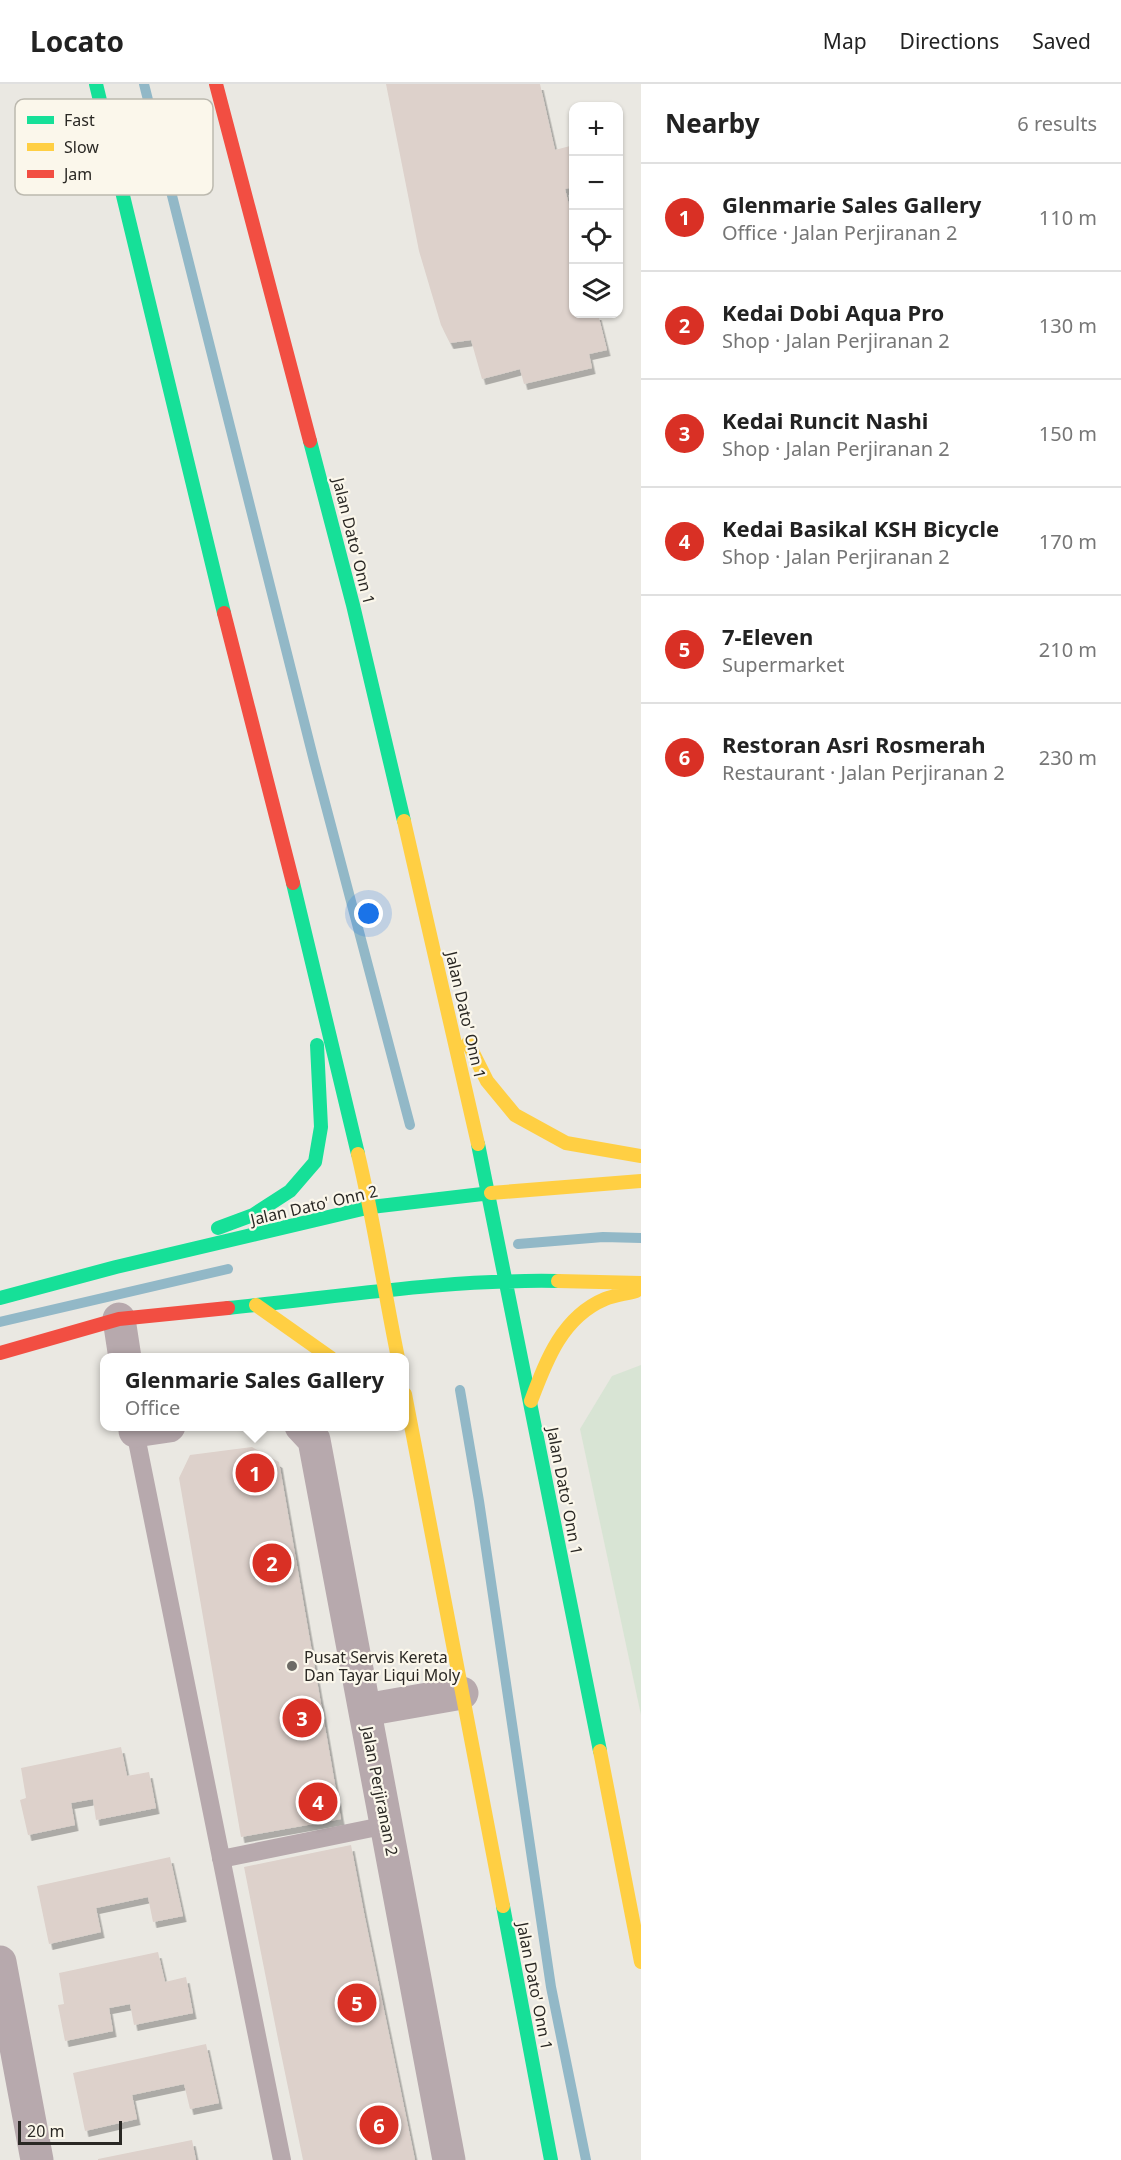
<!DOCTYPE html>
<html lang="en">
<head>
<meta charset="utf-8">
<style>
  :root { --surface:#fff; --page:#f2f2f2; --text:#222; --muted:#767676; --line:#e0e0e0; --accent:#d93025 }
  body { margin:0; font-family:"Noto Sans",sans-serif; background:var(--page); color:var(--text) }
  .controls { position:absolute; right:18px; top:18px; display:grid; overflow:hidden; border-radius:12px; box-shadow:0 2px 4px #0004 }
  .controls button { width:54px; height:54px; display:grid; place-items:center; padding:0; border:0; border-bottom:2px solid var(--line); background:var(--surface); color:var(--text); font:30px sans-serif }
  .scale { position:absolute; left:18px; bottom:15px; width:104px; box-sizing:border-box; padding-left:6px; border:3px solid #2a2824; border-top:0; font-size:16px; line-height:21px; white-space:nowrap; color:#2a2824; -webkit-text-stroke:4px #fbf7eb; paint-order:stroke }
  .you { position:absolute; left:369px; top:830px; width:21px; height:21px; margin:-15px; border:4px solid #fff; border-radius:50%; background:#1a73e8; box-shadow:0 0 0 9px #1a73e833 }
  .badge { display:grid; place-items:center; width:39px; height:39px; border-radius:50%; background:var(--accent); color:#fff; font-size:20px; font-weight:700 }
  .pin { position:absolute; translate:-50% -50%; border:3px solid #fff; box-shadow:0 2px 6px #0006 }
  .popup { position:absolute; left:100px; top:1269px; width:309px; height:78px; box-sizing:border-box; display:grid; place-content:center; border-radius:12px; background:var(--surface); filter:drop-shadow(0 2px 4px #0005); font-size:20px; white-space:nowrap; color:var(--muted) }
  .popup b { font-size:22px; color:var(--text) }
  .popup::after { content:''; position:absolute; left:50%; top:100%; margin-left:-12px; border:12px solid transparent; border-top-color:var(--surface) }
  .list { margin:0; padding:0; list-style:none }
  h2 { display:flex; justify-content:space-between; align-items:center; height:78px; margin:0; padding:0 24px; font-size:26px }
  h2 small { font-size:20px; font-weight:400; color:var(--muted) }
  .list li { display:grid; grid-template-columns:39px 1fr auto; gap:18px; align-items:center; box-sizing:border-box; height:108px; padding:0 24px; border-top:2px solid var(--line) }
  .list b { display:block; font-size:22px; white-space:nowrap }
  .list p { margin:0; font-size:20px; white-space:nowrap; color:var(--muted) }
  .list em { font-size:20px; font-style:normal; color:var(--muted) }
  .icon { flex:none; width:33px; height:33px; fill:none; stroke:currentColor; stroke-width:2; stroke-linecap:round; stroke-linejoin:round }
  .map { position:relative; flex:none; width:641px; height:2076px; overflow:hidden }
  header { display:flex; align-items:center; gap:36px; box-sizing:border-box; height:84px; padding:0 30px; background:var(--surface); border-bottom:2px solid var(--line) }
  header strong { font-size:28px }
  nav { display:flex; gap:33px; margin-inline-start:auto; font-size:21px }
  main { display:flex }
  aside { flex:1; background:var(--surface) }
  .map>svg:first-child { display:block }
  .green { fill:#d8e4d4 }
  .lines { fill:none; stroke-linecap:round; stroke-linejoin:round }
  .stream { stroke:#92b8c7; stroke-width:10 }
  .building { fill:#ddd1cb; filter:url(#shadow) }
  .lane { stroke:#b7a9ad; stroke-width:18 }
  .street { stroke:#b7a9ad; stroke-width:33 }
  .fast { stroke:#16e098; stroke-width:14 }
  .slow { stroke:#ffcf43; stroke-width:14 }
  .jam { stroke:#f24e42; stroke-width:14 }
  .poi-dot { fill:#6d6b66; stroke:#fbf7eb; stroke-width:2 }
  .labels { text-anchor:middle; stroke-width:4.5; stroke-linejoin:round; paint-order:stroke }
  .street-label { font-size:16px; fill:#2a2824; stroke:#fbf7eb }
  .poi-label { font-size:16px; fill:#2a2824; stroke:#fbf7eb; text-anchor:start }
  .key { fill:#fbf7eb; stroke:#bcb9af; stroke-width:1.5 }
  .key-label { font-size:16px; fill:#2a2824 }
</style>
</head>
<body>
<header>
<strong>Locato</strong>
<nav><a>Map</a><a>Directions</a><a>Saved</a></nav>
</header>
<main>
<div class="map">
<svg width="641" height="2076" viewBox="0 0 641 2076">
  <defs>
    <filter id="shadow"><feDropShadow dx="3.5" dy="6" stdDeviation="0" flood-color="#0004"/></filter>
  </defs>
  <rect width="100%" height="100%" fill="#eae8e2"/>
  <path class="green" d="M641,1281V1631L580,1345L612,1292Z"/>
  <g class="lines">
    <path class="stream" d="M144,0L314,677L410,1041
      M518,1160L603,1153L641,1154
      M0,1238L228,1185
      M460,1306L479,1417L551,1903L586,2076"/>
  </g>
  <path class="building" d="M386,0H540L555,66L570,62L573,78V103L565,105L573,137V230H598L607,266L589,270L592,284L524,300L520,285L482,295L471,256L450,259L441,241L419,167Z
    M252,1363L279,1378L341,1735L241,1753L179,1394L190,1371Z
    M121,1663L127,1692L149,1688L156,1724L96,1736L93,1715L71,1719L75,1741L28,1751L20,1716L26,1714L21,1684Z
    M351,1761L364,1829L415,2076H303L278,1955L244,1783Z
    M170,1773L183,1832L153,1838L148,1813L96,1824L101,1848L49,1860L37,1802Z
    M158,1868L165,1898L186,1893L193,1929L134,1941L130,1920L109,1924L113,1947L65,1957L58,1921L64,1920L59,1889Z
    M206,1960L219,2019L190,2025L184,2000L132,2011L137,2035L85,2047L73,1989Z
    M192,2056L196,2076H98V2075Z"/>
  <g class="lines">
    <path class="lane" d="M135,1347L282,2076
      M221,1775L387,1741"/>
    <path class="street" d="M119,1235L125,1274
      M135,1342V1347L169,1342
      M301,1342L314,1356L449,2076
      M365,1626L462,1609
      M0,1878L37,2076"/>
    <path class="fast" d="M96,0L224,529
      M310,357L353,521L404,737
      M293,799L358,1070
      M478,1060L600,1667
      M218,1144L253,1131L290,1107L315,1078L321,1043L317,961
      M0,1214L116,1183L371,1123L491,1109
      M228,1224C338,1213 447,1195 558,1197
      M503,1822L551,2076"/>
    <path class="slow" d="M404,737L478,1060
      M468,959L487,997L515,1031L566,1059L641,1072
      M358,1070C374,1137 384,1206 398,1274
      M491,1109L641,1097
      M558,1197L641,1199
      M256,1221L331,1274
      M405,1310L503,1822
      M531,1317C546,1277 562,1233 605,1215C615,1211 626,1210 636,1207
      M600,1667L641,1878"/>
    <path class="jam" d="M216,0L310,357
      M224,529L293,799
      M0,1269L119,1235L228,1224"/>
  </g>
  <circle class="poi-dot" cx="292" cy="1582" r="6"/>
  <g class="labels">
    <g class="street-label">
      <text transform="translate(354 457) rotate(76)" y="6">Jalan Dato' Onn 1</text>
      <text transform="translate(466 931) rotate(77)" y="6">Jalan Dato' Onn 1</text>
      <text transform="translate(314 1121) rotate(-13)" y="6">Jalan Dato' Onn 2</text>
      <text transform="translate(565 1407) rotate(79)" y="6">Jalan Dato' Onn 1</text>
      <text transform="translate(380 1707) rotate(79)" y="6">Jalan Perjiranan 2</text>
      <text transform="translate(535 1902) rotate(79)" y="6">Jalan Dato' Onn 1</text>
    </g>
    <g class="poi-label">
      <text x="304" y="1579">Pusat Servis Kereta<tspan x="304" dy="18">Dan Tayar Liqui Moly</tspan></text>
    </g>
  </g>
  <rect x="15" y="15" width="198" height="96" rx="9" class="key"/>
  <rect x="27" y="32" width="27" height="8" fill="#16e098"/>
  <rect x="27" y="59" width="27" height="8" fill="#ffcf43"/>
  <rect x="27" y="86" width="27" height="8" fill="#f24e42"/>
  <g class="key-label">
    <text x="64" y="42">Fast</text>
    <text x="64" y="69">Slow</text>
    <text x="64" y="96">Jam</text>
  </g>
</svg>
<div class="controls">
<button>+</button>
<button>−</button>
<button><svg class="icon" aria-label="locate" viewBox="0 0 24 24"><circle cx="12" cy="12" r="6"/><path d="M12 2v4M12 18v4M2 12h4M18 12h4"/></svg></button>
<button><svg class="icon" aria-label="layers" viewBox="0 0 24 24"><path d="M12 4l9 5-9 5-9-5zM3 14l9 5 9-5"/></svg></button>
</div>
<div class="scale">20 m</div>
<div class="you"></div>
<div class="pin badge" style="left:255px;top:1389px">1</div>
<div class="popup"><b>Glenmarie Sales Gallery</b>Office</div>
<div class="pin badge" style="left:272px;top:1479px">2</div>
<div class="pin badge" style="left:302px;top:1634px">3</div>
<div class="pin badge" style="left:318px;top:1718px">4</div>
<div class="pin badge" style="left:357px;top:1919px">5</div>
<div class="pin badge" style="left:379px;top:2041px">6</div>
</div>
<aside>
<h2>Nearby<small>6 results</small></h2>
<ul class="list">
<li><span class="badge">1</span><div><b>Glenmarie Sales Gallery</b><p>Office · Jalan Perjiranan 2</p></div><em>110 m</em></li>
<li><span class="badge">2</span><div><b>Kedai Dobi Aqua Pro</b><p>Shop · Jalan Perjiranan 2</p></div><em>130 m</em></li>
<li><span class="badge">3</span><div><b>Kedai Runcit Nashi</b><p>Shop · Jalan Perjiranan 2</p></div><em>150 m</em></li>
<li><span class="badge">4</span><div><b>Kedai Basikal KSH Bicycle</b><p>Shop · Jalan Perjiranan 2</p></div><em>170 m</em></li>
<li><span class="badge">5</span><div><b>7-Eleven</b><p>Supermarket</p></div><em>210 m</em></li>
<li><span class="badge">6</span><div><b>Restoran Asri Rosmerah</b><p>Restaurant · Jalan Perjiranan 2</p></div><em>230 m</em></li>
</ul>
</aside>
</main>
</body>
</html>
